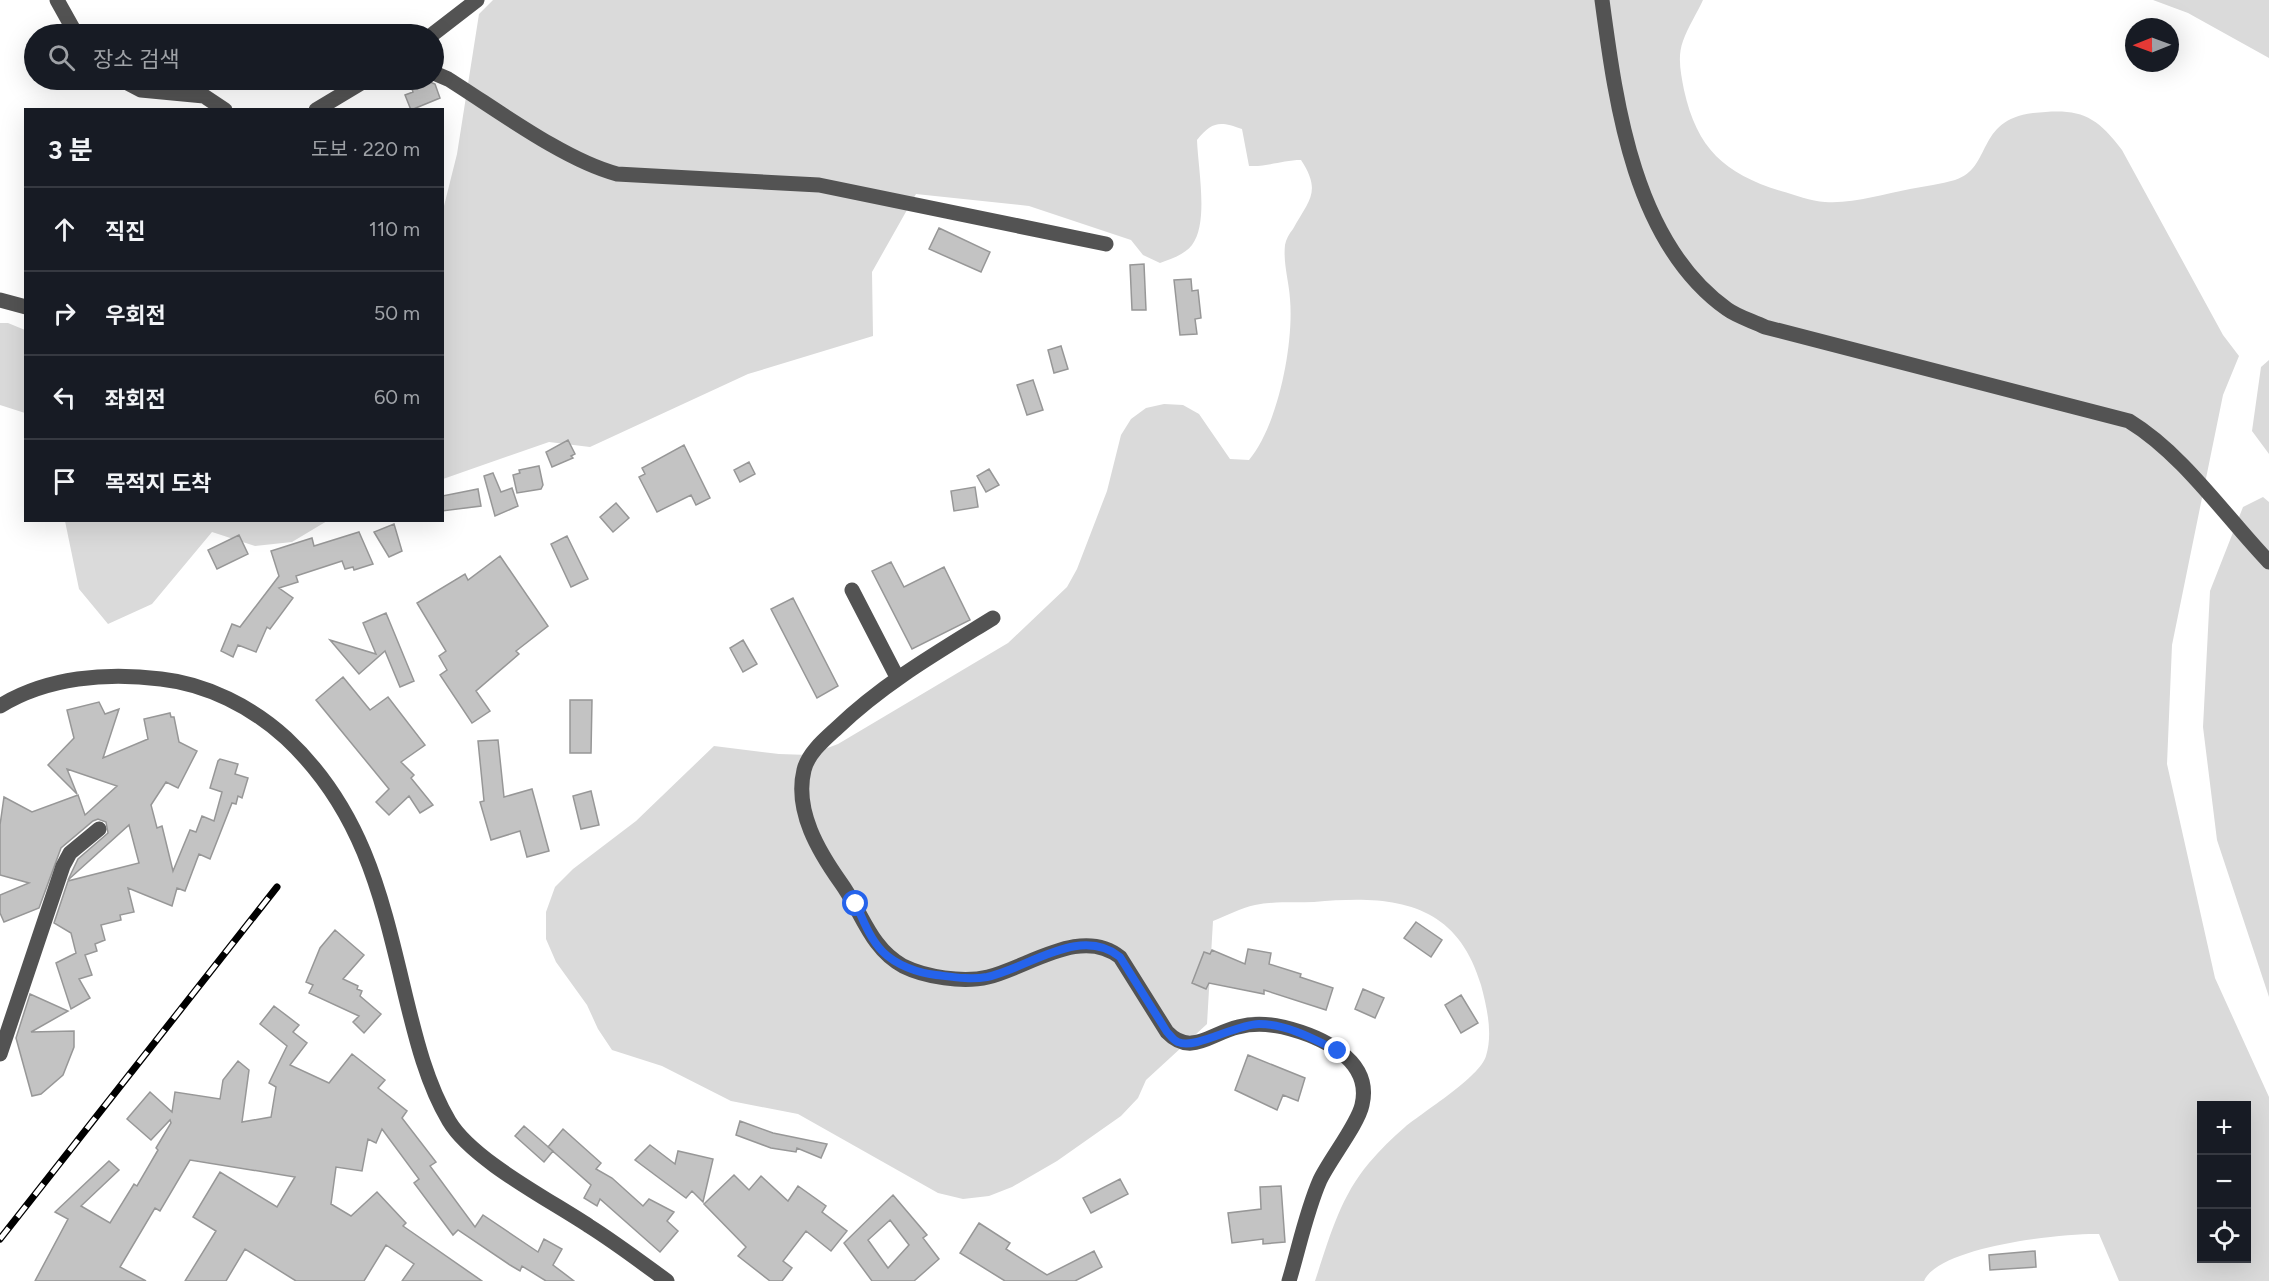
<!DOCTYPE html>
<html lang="ko">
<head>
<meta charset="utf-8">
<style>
  :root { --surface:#171b24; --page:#20242c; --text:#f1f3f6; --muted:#9ea1a6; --line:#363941 }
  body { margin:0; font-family:Figtree,"Noto Sans KR",sans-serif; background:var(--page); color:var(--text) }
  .controls { position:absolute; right:18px; bottom:18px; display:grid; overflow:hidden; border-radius:0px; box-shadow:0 6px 24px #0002 }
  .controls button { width:54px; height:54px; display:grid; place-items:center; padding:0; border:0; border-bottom:2px solid var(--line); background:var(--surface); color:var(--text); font:30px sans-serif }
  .compass { position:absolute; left:2125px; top:18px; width:54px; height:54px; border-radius:50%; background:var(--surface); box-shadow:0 6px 24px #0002; rotate:269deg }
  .stop { position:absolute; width:18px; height:18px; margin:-14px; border:4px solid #2563eb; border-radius:50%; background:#fff }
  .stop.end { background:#2563eb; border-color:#fff; box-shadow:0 2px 6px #0008 }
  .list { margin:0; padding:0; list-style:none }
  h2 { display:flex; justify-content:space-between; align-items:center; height:78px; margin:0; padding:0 24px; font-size:26px }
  h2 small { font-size:20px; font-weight:400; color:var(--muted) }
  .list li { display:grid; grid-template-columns:39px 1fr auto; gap:18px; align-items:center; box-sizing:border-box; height:84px; padding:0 24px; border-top:2px solid var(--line) }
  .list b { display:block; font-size:22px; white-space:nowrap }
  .list em { font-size:20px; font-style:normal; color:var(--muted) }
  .icon { flex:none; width:33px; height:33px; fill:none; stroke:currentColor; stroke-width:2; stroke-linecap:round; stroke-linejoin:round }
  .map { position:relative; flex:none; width:2269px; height:1281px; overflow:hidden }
  .search { position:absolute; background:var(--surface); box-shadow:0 6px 24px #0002; left:24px; top:24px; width:420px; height:66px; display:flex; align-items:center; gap:15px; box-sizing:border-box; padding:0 21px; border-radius:33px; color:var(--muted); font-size:22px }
  .panel { position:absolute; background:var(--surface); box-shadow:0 6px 24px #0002; left:24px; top:108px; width:420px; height:414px; border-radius:0px }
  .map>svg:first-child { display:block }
  .green { fill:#dadada; fill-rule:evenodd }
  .building { fill:#c3c3c3; stroke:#979797; stroke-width:1.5; fill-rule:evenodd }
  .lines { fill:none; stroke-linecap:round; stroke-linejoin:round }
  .minor { stroke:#535353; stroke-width:15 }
  .rail-casing { stroke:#000; stroke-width:7 }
  .rail { stroke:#fff; stroke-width:4.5; stroke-dasharray:14; stroke-linecap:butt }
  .route { stroke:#2563eb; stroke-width:8 }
</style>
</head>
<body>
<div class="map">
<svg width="2269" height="1281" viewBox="0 0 2269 1281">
  <rect width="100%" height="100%" fill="#fff"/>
  <path class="green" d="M493,0H1703C1697,13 1688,27 1683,41C1677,57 1681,74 1684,90C1697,149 1725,174 1781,191C1795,195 1811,201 1825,202C1853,204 1883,194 1910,189C1925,186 1941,184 1955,180C1993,168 1975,120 2033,113C2079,108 2095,114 2122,150L2223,335L2239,356L2223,395L2172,645L2167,764L2215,978L2269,1097V1281H2119L2099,1234C2063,1233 1939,1246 1924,1281H1315C1329,1239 1340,1197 1369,1163C1380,1150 1392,1138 1405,1127C1423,1112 1480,1077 1486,1056C1493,1033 1487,1008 1481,985C1456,900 1391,895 1314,902C1295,903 1274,901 1255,905C1241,908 1226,916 1213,921L1207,1024L1146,1080L1138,1098L1121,1116L1057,1161L1012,1187L989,1196L963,1199L938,1193L798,1114L731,1101L662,1066L612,1050L598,1029L587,1005L556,962L546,939V912L555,887L573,869L636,821L714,746L779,754L809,755L838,744L1008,643L1067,587L1077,569L1107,491L1121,435L1131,419L1146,408L1164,404L1183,405L1199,414L1230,459L1249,460C1278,426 1294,344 1290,299C1289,281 1283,264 1285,245C1286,239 1289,234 1293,229C1309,200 1322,192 1301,160C1282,160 1268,167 1249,166L1242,129C1220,121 1212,121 1197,140C1198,168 1209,223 1192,245C1184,255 1171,259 1160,263L1143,255L1131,240L1029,206L916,194L872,272L873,336L748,374L590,447L549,442L443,479V210L457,154L479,14ZM2202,1106H2246V1258H2202Z
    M2153,0H2269V58L2188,13Z
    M0,323H8L25,330V413L0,405Z
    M2269,360V454L2252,431L2261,367Z
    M2263,497L2269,502V997L2217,840L2203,727L2210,591L2243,507Z
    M65,521H327L292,542L255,546L212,532L152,604L108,624L79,589Z"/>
  <path class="building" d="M430,82L435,84L440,98L411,110L405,95L413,92L412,89Z
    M939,228L990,252L981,272L929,249Z
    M1144,264L1146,310H1132L1130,265Z
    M1191,279L1192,291L1198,290L1201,318L1195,319L1197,334L1180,335L1174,280Z
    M1061,346L1068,369L1054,373L1048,350Z
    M1033,380L1043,410L1027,415L1017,385Z
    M568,440L575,454L571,456L573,458L552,467L546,452Z
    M684,445L710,498L696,505L691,495L657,512L639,477L645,474L642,468Z
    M749,462L755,474L740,482L734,470Z
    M539,466L543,485L541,489L517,493L513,475L520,473L519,470Z
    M989,469L999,485L986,492L977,476Z
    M493,473L501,492L512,488L518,506L495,516L484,476Z
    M975,487L978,507L954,511L951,491Z
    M478,489L481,506L442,511V496Z
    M616,503L629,518L613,532L600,517Z
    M394,524L402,551L389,557L374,532Z
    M359,532L373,564L354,570L353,567L345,569L342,561L296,576L298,582L279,588L293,598L270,629L267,627L256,652L238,645L233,657L221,651L232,624L240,627L279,576L271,551L312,538L314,546Z
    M239,535L248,554L217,569L208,550Z
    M567,536L588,579L571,587L551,544Z
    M500,556L548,626L516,651L519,654L476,691L490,711L472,723L440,675L447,670L439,656L446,651L417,603L465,574L468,580Z
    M891,562L904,587L944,567L970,620L912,649L872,571Z
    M793,598L838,686L817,698L771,609Z
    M386,613L414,681L400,687L385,651L359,674L330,640L376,654L363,623Z
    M743,640L757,664L743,672L730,648Z
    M343,677L370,710L388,697L425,745L401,762L414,775L411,778L433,805L420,813L409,796L389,815L376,802L389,789L316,700Z
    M570,700H592L591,753H570Z
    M99,702L105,714L119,709L103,758L148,739L144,719L170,713L171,717H174L179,742L197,751L178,788L166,782L151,805L157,828L162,826L173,871L190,830L196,832L202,816L214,821L222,792L210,788L218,761L220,759L238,764L235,774L248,778L242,798L238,796L236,804L232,803L210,859L199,854L185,891L177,888L172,906L128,888L134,912L120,915L121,920L101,925L105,940L95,944L97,951L85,955L92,975L79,979L90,998L71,1009L56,963L76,953L71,933L54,923L68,881L139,863L129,825L68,880L78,859L108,833L106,822L98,819L93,821L61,848L39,908L4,922L0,913V895L29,883L0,875V825L4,797L32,812L78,795L85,815L117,786L67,769L77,794L48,765L74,738L67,710Z
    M498,740L504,797L532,789L549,851L527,857L520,831L491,840L480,802L484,801L478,741Z
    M591,791L599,825L581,829L573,796Z
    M1416,922L1442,940L1431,957L1404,938Z
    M335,930L364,955L343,979L358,986L357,989L362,991L360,996L381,1014L364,1033L353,1022L359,1016L309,993L313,985L306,982L320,948Z
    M1248,949L1271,953L1269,964L1301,974L1300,977L1333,988L1326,1010L1264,990V994L1209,983L1206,989L1192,983L1204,952L1210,954L1212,950L1245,964Z
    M1363,989L1384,998L1375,1018L1355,1009Z
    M30,994L68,1011L31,1032L74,1031V1047L63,1075L41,1094L32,1096L16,1038Z
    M1461,995L1478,1023L1461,1033L1445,1005Z
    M274,1006L299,1025L293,1032L307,1043L290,1065L329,1083L352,1054L385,1080L378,1088L407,1111L402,1118L436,1162L430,1166L475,1227L483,1215L538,1252L544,1239L562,1249L553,1265L574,1281H546L522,1266L520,1271L510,1265L458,1230L453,1235L414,1183L419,1179L382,1129L376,1143L368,1139L362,1171L336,1167L331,1204L351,1216L377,1192L406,1223L403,1226L482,1281H402L414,1264L386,1245L364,1281H296L245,1249L226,1281H185L216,1231L193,1217L220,1172L277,1207L295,1177L190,1160L160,1211L155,1208L120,1267L146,1281H35L68,1219L55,1212L109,1161L119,1170L81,1206L110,1223L134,1184L137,1186L158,1150L156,1148L171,1123L170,1120L151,1140L127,1119L150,1092L172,1112L175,1092L220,1099L223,1080L238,1061L249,1070L242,1122L271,1117L276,1087L269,1083L287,1046L260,1024Z
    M1248,1055L1305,1078L1298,1101L1283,1095L1277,1110L1235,1090Z
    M740,1121L773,1133L827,1144L821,1158L797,1148L796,1152L771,1148L736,1135Z
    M524,1126L553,1151L544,1162L515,1136Z
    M563,1129L601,1163L596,1169L612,1178L643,1206L649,1199L674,1212L667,1221L678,1231L660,1252L600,1199L597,1206L584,1198L591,1185L548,1147Z
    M650,1145L675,1164L678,1151L713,1159L703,1202L692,1191L686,1198L635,1160Z
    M734,1175L749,1190L761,1176L788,1201L798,1186L826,1206L822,1212L847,1231L831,1251L806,1231L783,1261L792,1268L782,1281H770L738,1256L746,1247L704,1204Z
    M1120,1179L1128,1194L1091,1213L1083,1198Z
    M1281,1186L1285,1242L1263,1244V1239L1232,1243L1228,1213L1261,1209L1260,1187Z
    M893,1195L927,1235L923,1238L939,1259L914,1281H872L844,1243ZM890,1220L909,1245L888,1268L868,1240Z
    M979,1223L1010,1243L1006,1249L1047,1275L1094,1251L1102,1267L1075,1281H1005L960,1253Z
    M2035,1251L2036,1267L1990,1270L1989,1255Z"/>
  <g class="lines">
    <path class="minor" d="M57,0L76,34
      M1602,0C1616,105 1634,243 1727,309C1738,317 1753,321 1765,327L2129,421C2183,454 2225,516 2269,562
      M433,34L477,0
      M434,73L448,79C496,109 564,160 617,174L819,185L1106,244
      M122,80L141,90L204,96L225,110
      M316,110L366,80
      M0,300L26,307
      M852,590L897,677
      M993,618C938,652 884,683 837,728C825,739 808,753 804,770C794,811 819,852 841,883C862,912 870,948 903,966C925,977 963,983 988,977C1029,967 1081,926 1120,957L1167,1032C1191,1057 1211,1033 1238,1027C1253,1023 1269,1024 1283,1027C1320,1036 1373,1059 1362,1105C1358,1124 1330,1159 1320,1180C1306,1212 1299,1248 1289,1281
      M0,706C47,677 107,672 161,679C207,684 252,707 286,738C364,811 382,898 406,998C416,1039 427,1084 449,1121C472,1160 550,1200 589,1226C616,1243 641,1262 667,1281
      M0,1054L63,866L70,853L99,829"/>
    <g class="rail-casing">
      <path id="rail" d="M0,1239L277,887"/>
    </g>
    <use href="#rail" class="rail"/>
  </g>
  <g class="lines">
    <path class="route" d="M856,904C863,920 870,939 883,952C896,965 918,973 936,975C953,977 970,980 987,977C1029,968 1080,925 1120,957L1167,1032C1170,1035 1174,1041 1178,1042C1195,1050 1236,1024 1259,1024C1287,1024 1314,1039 1338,1051"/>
  </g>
</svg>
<div class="controls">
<button>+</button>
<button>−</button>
<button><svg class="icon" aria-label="locate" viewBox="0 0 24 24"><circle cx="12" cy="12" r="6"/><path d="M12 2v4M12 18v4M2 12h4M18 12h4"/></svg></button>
</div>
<svg class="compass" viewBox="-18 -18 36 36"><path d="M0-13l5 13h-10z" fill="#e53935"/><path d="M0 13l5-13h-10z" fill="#9ea1a6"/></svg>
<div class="stop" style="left:856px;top:904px"></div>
<div class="stop end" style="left:1338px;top:1051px"></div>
<div class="search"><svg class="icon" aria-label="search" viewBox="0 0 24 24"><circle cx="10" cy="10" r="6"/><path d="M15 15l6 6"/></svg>장소 검색</div>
<section class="panel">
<h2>3 분<small>도보 · 220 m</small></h2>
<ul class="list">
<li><svg class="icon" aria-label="ahead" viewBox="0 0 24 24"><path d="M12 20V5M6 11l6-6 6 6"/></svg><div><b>직진</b></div><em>110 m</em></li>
<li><svg class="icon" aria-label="right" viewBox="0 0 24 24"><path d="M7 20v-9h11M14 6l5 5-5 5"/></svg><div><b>우회전</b></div><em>50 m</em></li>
<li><svg class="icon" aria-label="left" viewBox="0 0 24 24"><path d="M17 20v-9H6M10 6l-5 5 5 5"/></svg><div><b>좌회전</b></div><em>60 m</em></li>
<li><svg class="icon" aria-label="arrive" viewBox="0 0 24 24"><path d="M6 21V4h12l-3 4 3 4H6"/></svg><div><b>목적지 도착</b></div></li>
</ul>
</section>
</div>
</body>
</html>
